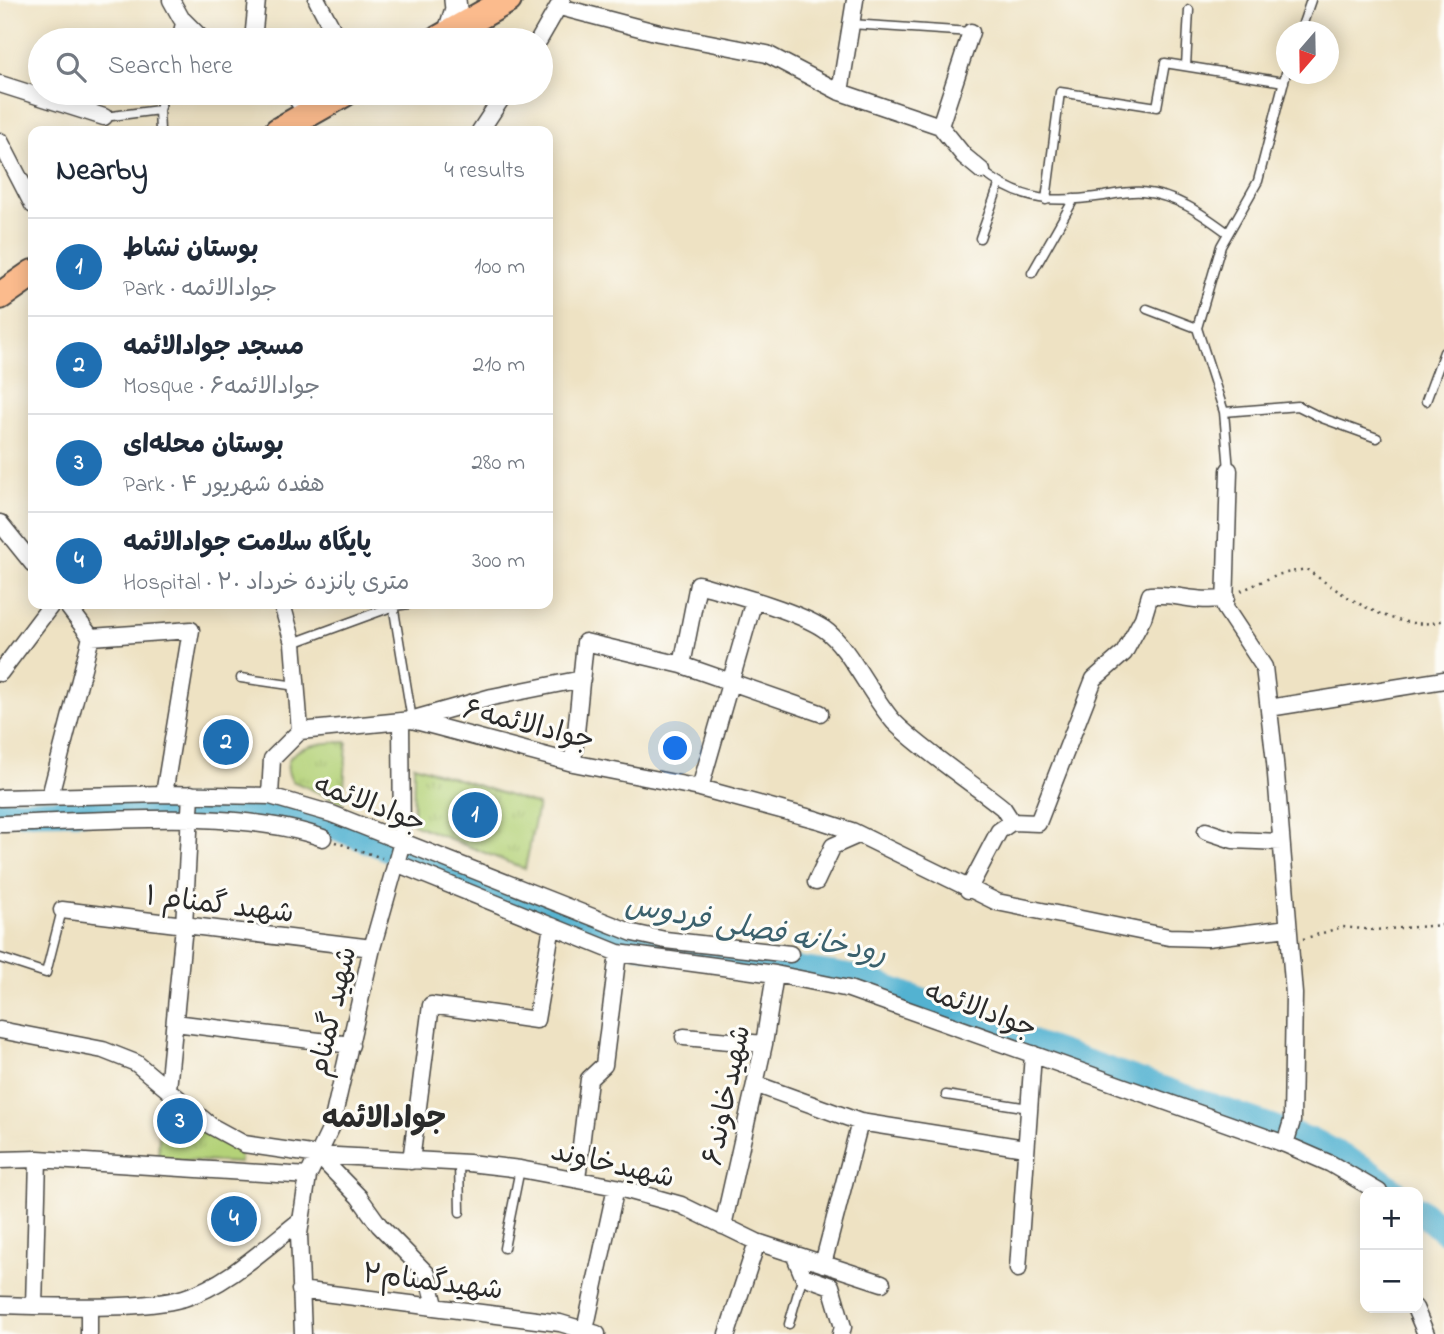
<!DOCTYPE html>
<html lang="en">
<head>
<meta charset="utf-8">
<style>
  :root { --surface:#fff; --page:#f2f2f3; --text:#1f2937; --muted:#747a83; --line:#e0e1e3; --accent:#1f6fb2 }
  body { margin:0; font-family:"Indie Flower","Playpen Sans Arabic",sans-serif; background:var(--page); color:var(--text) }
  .controls { position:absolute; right:21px; bottom:21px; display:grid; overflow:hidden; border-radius:14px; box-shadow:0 4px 18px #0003 }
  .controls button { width:63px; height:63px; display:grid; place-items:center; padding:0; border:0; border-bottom:2px solid var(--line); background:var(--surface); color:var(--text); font:35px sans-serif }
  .compass { position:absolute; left:1276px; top:21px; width:63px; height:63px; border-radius:50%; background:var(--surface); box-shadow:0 4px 18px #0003; rotate:200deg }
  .you { position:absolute; left:676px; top:749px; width:24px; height:24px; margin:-18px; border:5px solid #fff; border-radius:50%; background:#1a73e8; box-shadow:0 0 0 10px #1a73e833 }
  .badge { display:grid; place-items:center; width:46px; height:46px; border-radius:50%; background:var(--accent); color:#fff; font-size:23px; font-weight:700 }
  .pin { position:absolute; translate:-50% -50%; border:4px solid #fff; box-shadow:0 2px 7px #0006 }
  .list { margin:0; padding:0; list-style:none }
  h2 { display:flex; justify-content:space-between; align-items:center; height:91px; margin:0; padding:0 28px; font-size:30px }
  h2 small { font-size:23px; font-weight:400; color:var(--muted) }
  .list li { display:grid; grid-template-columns:46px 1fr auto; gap:21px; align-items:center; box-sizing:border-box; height:98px; padding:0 28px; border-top:2px solid var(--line) }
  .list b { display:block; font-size:26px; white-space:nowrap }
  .list p { margin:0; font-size:23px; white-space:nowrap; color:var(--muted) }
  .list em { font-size:23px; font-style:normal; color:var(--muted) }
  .icon { flex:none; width:38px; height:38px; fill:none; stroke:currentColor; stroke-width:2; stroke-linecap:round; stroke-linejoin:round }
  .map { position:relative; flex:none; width:1444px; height:1334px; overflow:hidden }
  .search { position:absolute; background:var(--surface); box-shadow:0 4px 18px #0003; left:28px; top:28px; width:525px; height:77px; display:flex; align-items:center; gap:18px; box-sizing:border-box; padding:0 24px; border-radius:38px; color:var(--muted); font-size:26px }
  .panel { position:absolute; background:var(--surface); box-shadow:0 4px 18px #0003; left:28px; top:126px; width:525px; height:483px; border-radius:14px }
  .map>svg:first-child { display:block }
  .grass { fill:url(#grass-tufts); stroke:#707e52; stroke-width:2 }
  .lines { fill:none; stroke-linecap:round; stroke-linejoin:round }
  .river { stroke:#52b2d1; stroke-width:26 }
  .service-casing { stroke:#484642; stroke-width:11 }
  .minor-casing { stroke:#484642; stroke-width:19 }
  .tertiary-casing { stroke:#484642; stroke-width:24 }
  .primary-casing { stroke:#484642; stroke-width:30 }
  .path { stroke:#484642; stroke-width:2.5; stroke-dasharray:2 5; stroke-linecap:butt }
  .service { stroke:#fff; stroke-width:8 }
  .minor { stroke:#fff; stroke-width:16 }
  .tertiary { stroke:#fff; stroke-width:21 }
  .primary { stroke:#fbbb8d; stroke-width:26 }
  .labels { text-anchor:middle; stroke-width:6; stroke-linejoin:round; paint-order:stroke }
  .street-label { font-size:28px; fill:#2b2b2b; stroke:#fdfcf7 }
  .water-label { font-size:30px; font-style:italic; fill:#3b616d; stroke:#fdfcf7 }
  .neighbourhood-label { font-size:30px; font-weight:bold; fill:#2b2b2b; stroke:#fdfcf7 }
</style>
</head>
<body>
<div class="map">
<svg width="1444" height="1334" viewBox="0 0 1444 1334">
  <defs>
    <pattern id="grass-tufts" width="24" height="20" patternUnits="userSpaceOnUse" patternTransform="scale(1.75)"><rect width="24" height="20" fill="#b4d278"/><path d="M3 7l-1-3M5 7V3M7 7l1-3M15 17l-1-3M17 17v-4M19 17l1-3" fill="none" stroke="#9bb468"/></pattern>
  </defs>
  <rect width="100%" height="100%" fill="#fdfcf7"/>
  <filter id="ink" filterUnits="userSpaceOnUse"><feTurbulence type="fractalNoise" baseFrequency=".0143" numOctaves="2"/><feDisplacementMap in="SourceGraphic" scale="14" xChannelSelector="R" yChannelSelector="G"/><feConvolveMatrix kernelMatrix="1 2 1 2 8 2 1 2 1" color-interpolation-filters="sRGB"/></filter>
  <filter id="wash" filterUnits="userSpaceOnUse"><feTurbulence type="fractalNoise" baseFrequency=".00686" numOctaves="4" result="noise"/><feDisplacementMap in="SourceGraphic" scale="28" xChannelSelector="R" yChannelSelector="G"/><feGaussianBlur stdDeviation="1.57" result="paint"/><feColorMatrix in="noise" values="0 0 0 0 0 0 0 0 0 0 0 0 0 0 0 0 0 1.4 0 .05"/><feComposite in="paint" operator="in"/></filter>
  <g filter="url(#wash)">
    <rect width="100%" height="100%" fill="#eee2c3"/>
    <path class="grass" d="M347,742L343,803L292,781C272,745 325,742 347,742Z
      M414,765L538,805L525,869L413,824Z
      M161,1092L240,1150V1163L158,1159Z"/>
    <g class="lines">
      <path class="river" d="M0,812L199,809L303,814L560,918L640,945L863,979L1037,1045L1317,1143L1366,1170L1396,1192
        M1418,1209L1444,1231"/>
    </g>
  </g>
  <g filter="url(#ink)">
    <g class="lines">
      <g class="service-casing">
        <path id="service" d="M851,24L971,32
          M1300,32L1311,0
          M176,40L181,19
          M1186,66L1189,10
          M104,117L159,110
          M160,131L159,110L164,93
          M982,171C1023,203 1055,203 1104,196C1116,194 1130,191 1142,192C1176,195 1201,213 1228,233
          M1046,200L1060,92L1157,107L1165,63L1284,82
          M980,238L999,185
          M1032,273L1074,199
          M1147,309L1197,328
          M1426,401L1444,352
          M1224,412L1298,406L1322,418L1377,438
          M1229,470L1224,412L1197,328L1221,246L1258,181L1286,73
          M393,604L412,720
          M293,643L394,606L409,604
          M241,678L296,686
          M0,958L46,973L62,910
          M946,1095L1029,1108
          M459,1162L460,1212
          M504,1248L520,1169
          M789,1324L803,1275"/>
      </g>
      <g class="minor-casing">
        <path id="minor" d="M171,0L181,18L203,40
          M317,0L338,40
          M560,7L659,33L767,54L840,92L940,126L964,156L982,171
          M253,40L257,0
          M539,40L562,0
          M0,84L104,117
          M840,92L855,0
          M293,93L307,114
          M940,126L971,32
          M480,131L505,93
          M0,141L33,205
          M1229,470L1225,608L1264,667L1275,762L1294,994L1292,1121L1285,1144
          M0,523L33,564
          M282,604L293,643L300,731
          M91,637L191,630L164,794
          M682,665L698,584C733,594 795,610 824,629C848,645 872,698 894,722C922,750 971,782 1003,808L1012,822
          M0,673L52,604
          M1269,708L1444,680
          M414,719L492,697L582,679
          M573,763L585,642L682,665L820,713
          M700,788L754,600
          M50,796L91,637L66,604
          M270,796L272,759L300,731L412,720L573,763L700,788L818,820L852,831L997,902L1169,937L1207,938L1288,928
          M0,798L164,794L270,796L332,814L633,933L665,940L790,954
          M0,824C94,822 237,807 323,838
          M1206,831L1233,840L1281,842
          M396,863L618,953L775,974L849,989L1285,1144L1331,1164L1379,1192
          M816,882L833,846L858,835
          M968,890L999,831L1012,822L1038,823L1094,679L1124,653L1143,618L1150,595C1178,593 1198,604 1226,598
          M62,910L372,948
          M175,1023L351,1045
          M0,1030L103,1050L136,1063L211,1126L244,1144L318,1155L469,1163L520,1169L616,1187L681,1205L757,1242L882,1283
          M684,1037L764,1044
          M755,1084L860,1122L1025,1148
          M168,1089L184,926L191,794
          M318,1155L359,1197L379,1225L427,1274L435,1305
          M0,1160L38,1159L308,1176
          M411,1161L431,1005L536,1020L552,926
          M577,1179L589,1079L604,1065L618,953
          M723,1226L764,1044L775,974
          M794,1254L803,1276L831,1286L843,1327L841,1334
          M823,1264L860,1122
          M1018,1269L1033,1054
          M300,1290L560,1323L597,1334
          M0,1305C50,1306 138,1311 184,1298C227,1285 266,1247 301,1220
          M34,1306L38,1159
          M1415,1308L1426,1334
          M89,1312V1334
          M585,1330L616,1187
          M303,1334L299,1234L308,1176L331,1128L372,948L402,842L401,721
          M727,1334L757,1242"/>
      </g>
      <g class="tertiary-casing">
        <path id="tertiary" d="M448,34L456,9L455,0"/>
      </g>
      <g class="primary-casing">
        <path id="primary" d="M437,40L508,0
          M278,131L345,93
          M0,296L33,273"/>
      </g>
      <path class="path" d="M1241,591L1276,575L1306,569C1342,594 1398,636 1444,620
        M335,842L382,858
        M1303,939L1342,927L1374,930L1444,925"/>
      <use href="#service" class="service"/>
      <use href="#minor" class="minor"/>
      <use href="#tertiary" class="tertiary"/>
      <use href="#primary" class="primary"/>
    </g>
  </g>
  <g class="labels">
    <g class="street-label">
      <text transform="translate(529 723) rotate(14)" y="10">جوادالائمه۶</text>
      <text transform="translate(370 802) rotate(21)" y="10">جوادالائمه</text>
      <text transform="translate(220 903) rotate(7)" y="10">شهید گمنام ۱</text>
      <text transform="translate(981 1008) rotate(20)" y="10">جوادالائمه</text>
      <text transform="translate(331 1011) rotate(-77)" y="10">شهید گمنام</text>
      <text transform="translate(725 1095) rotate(-78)" y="10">شهیدخاوند۶</text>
      <text transform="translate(613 1163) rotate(13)" y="10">شهیدخاوند</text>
      <text transform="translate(433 1280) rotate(7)" y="10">شهیدگمنام۲</text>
    </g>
    <g class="water-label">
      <text transform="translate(756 928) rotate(11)" y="10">رودخانه فصلی فردوس</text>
    </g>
    <g class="neighbourhood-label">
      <text x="384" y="1127">جوادالائمه</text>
    </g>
  </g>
</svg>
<div class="controls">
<button>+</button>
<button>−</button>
</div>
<svg class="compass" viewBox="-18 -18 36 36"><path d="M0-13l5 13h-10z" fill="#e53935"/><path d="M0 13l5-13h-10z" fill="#747a83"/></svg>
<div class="you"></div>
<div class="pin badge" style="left:475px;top:815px">1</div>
<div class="pin badge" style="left:226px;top:742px">2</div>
<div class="pin badge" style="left:180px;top:1121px">3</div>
<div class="pin badge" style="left:234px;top:1219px">4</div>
<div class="search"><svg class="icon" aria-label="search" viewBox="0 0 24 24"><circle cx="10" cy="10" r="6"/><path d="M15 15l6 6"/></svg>Search here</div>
<section class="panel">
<h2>Nearby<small>4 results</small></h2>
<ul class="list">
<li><span class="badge">1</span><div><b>بوستان نشاط</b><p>Park · جوادالائمه</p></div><em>100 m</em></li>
<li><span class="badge">2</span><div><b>مسجد جوادالائمه</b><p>Mosque · جوادالائمه۶</p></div><em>210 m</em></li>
<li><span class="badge">3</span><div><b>بوستان محله‌ای</b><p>Park · هفده شهریور ۴</p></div><em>280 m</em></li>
<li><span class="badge">4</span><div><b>پایگاه سلامت جوادالائمه</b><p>Hospital · ۲۰ متری پانزده خرداد</p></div><em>300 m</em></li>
</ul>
</section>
</div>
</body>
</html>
